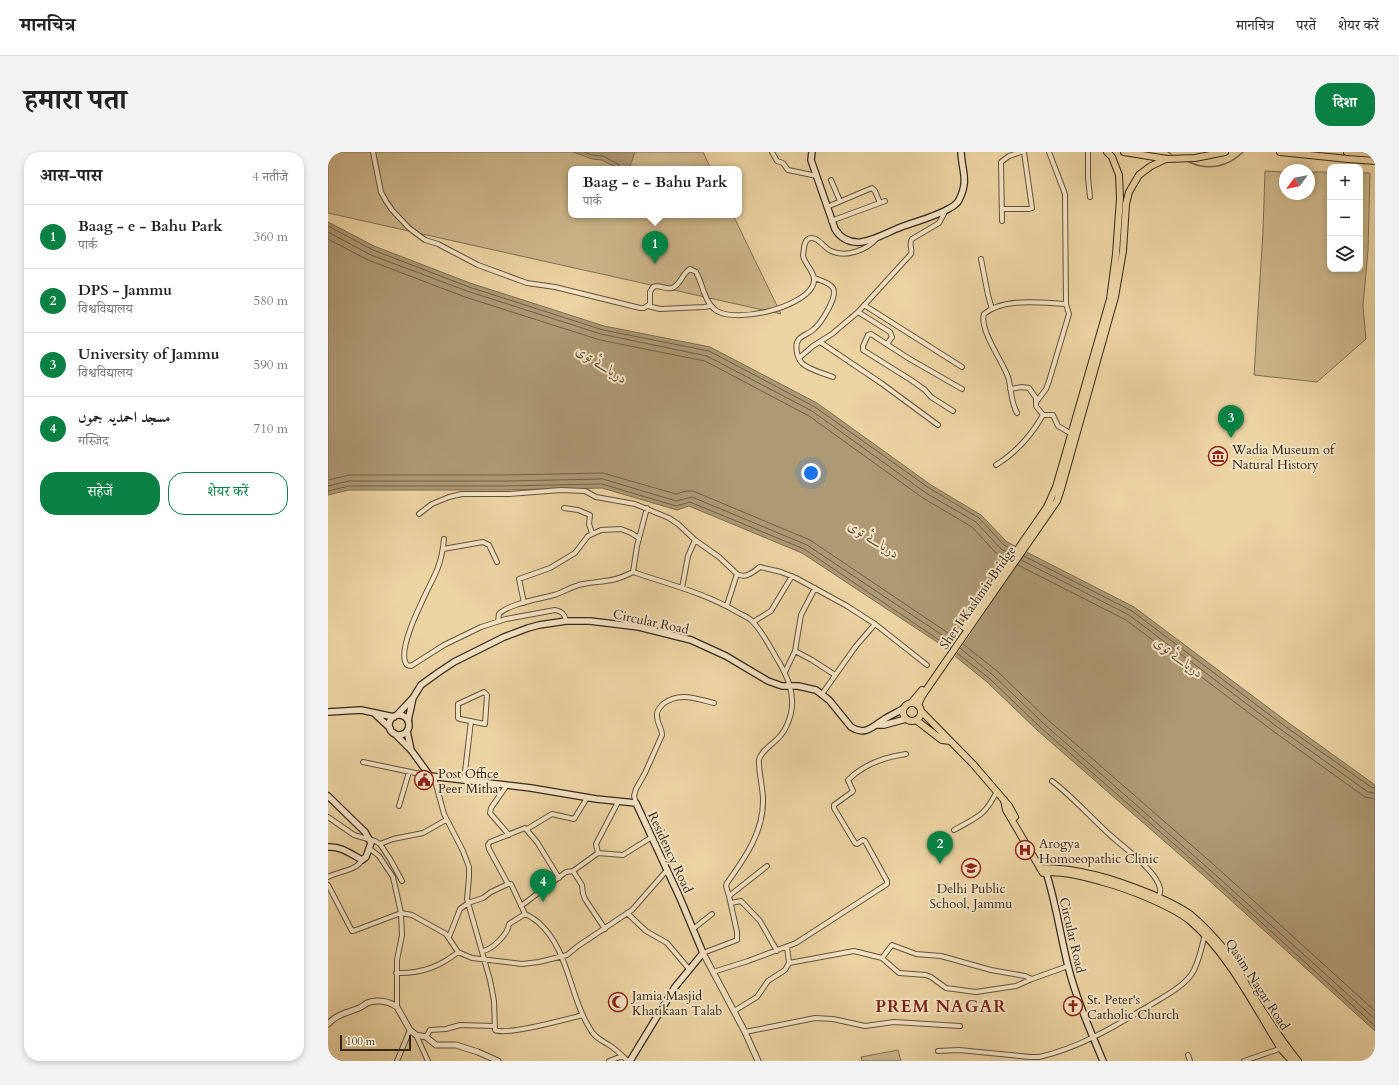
<!DOCTYPE html>
<html lang="hi">
<head>
<meta charset="utf-8">
<style>
  :root { --surface:#fff; --page:#f2f2f2; --text:#222; --muted:#767676; --line:#e0e0e0; --accent:#0b8043 }
  body { margin:0; font-family:Cardo,Amiri,"Noto Serif Devanagari",serif; background:var(--page); color:var(--text) }
  .controls { position:absolute; right:12px; top:12px; display:grid; overflow:hidden; border-radius:8px; box-shadow:0 2px 6px #0003 }
  .controls button { width:36px; height:36px; display:grid; place-items:center; padding:0; border:0; border-bottom:1px solid var(--line); background:var(--surface); color:var(--text); font:20px sans-serif }
  .compass { position:absolute; left:951px; top:12px; width:36px; height:36px; border-radius:50%; background:var(--surface); box-shadow:0 2px 6px #0003; rotate:238deg }
  .scale { position:absolute; left:12px; bottom:10px; width:71px; box-sizing:border-box; padding-left:4px; border:2px solid #33281c; border-top:0; font-size:11px; line-height:14px; white-space:nowrap; color:#33281c; -webkit-text-stroke:3px #f3e2c3; paint-order:stroke }
  .you { position:absolute; left:483px; top:321px; width:14px; height:14px; margin:-10px; border:3px solid #fff; border-radius:50%; background:#1a73e8; box-shadow:0 0 0 6px #1a73e833 }
  .badge { display:grid; place-items:center; width:26px; height:26px; border-radius:50%; background:var(--accent); color:#fff; font-size:13px; font-weight:700 }
  .pin { position:absolute; translate:-50% -33px; filter:drop-shadow(0 1px 2px #0008) }
  .pin::after { content:''; position:absolute; top:21px; width:14px; height:12px; background:inherit; clip-path:polygon(0 0,100% 0,50% 100%) }
  .popup { position:absolute; left:240px; top:14px; width:174px; height:52px; box-sizing:border-box; display:grid; place-content:center; border-radius:8px; background:var(--surface); filter:drop-shadow(0 1px 3px #0005); font-size:13px; white-space:nowrap; color:var(--muted) }
  .popup b { font-size:15px; color:var(--text) }
  .popup::after { content:''; position:absolute; left:50%; top:100%; margin-left:-8px; border:8px solid transparent; border-top-color:var(--surface) }
  .list { margin:0; padding:0; list-style:none }
  h2 { display:flex; justify-content:space-between; align-items:center; height:52px; margin:0; padding:0 16px; font-size:17px }
  h2 small { font-size:13px; font-weight:400; color:var(--muted) }
  .list li { display:grid; grid-template-columns:26px 1fr auto; gap:12px; align-items:center; box-sizing:border-box; height:64px; padding:0 16px; border-top:1px solid var(--line) }
  .list b { display:block; font-size:15px; white-space:nowrap }
  .list p { margin:0; font-size:13px; white-space:nowrap; color:var(--muted) }
  .list em { font-size:13px; font-style:normal; color:var(--muted) }
  .actions { display:flex; gap:8px; padding:12px 16px }
  .actions a { flex:1; padding:9px 0; border:1px solid var(--accent); border-radius:16px; text-align:center; font-size:14px; color:var(--accent) }
  .actions .main { background:var(--accent); color:#fff }
  .icon { flex:none; width:22px; height:22px; fill:none; stroke:currentColor; stroke-width:2; stroke-linecap:round; stroke-linejoin:round }
  .map { position:relative; flex:none; width:1047px; height:909px; overflow:hidden; border-radius:16px }
  header { display:flex; align-items:center; gap:24px; box-sizing:border-box; height:56px; padding:0 20px; background:var(--surface); border-bottom:1px solid var(--line) }
  header strong { font-size:19px }
  nav { display:flex; gap:22px; margin-inline-start:auto; font-size:14px }
  .intro { display:flex; align-items:center; justify-content:space-between; box-sizing:border-box; height:96px; padding:0 24px }
  h1 { margin:0; font-size:28px }
  .button { padding:10px 18px; border-radius:16px; background:var(--accent); color:#fff; font-size:14px; font-weight:700 }
  main { display:flex; gap:24px; padding:0 24px }
  aside { flex:1; background:var(--surface); border-radius:16px; box-shadow:0 2px 6px #0003 }
  .map>svg:first-child { display:block }
  .green { fill:#cdb68b; stroke:#806f54 }
  .water { fill:#ad9974; stroke:#7c6c51 }
  .pier { fill:#ecd3a2 }
  .lines { fill:none; stroke-linecap:round; stroke-linejoin:round }
  .shore { stroke:#706048; stroke-width:1 }
  .stream { stroke:#7c6c51; stroke-width:1.5 }
  .minor-casing { stroke:#61533e; stroke-width:6 }
  .tertiary-casing { stroke:#61533e; stroke-width:7 }
  .secondary-casing { stroke:#33281c; stroke-width:8 }
  .primary-casing { stroke:#33281c; stroke-width:8 }
  .minor { stroke:#f3e2c3; stroke-width:4 }
  .tertiary { stroke:#f3e2c3; stroke-width:5 }
  .secondary { stroke:#f3e2c3; stroke-width:5.5 }
  .primary { stroke:#ecd3a2; stroke-width:6 }
  .labels { text-anchor:middle; stroke-width:4; stroke-linejoin:round; paint-order:stroke }
  .poi-label { font-size:13px; fill:#33281c; stroke:#f3e2c3; text-anchor:start }
  .street-label { font-size:13px; fill:#33281c; stroke:#f3e2c3 }
  .water-label { font-size:14px; font-style:italic; fill:#584a36; stroke:#f3e2c3 }
  .district-label { font-size:17px; font-weight:bold; letter-spacing:1px; fill:#7a1f14; stroke:#f3e2c3 }
</style>
</head>
<body>
<header>
<strong>मानचित्र</strong>
<nav><a>मानचित्र</a><a>परतें</a><a>शेयर करें</a></nav>
</header>
<div class="intro"><h1>हमारा पता</h1><a class="button">दिशा</a></div>
<main>
<aside>
<h2>आस-पास<small>4 नतीजे</small></h2>
<ul class="list">
<li><span class="badge">1</span><div><b>Baag - e - Bahu Park</b><p>पार्क</p></div><em>360 m</em></li>
<li><span class="badge">2</span><div><b>DPS - Jammu</b><p>विश्वविद्यालय</p></div><em>580 m</em></li>
<li><span class="badge">3</span><div><b>University of Jammu</b><p>विश्वविद्यालय</p></div><em>590 m</em></li>
<li><span class="badge">4</span><div><b>مسجد احمدیہ جموں</b><p>मस्जिद</p></div><em>710 m</em></li>
</ul>
<div class="actions"><a class="main">सहेजें</a><a>शेयर करें</a></div>
</aside>
<div class="map">
<svg width="1047" height="909" viewBox="0 0 1047 909">
  <rect width="100%" height="100%" fill="#ecd3a2"/>
  <filter id="stains"><feTurbulence type="fractalNoise" baseFrequency=".005" numOctaves="4"/><feColorMatrix values="0 0 0 0 .2 0 0 0 0 .09 0 0 0 0 .02 0 0 0 .5 -.17"/></filter>
  <radialGradient id="worn" r=".72"><stop offset=".6" stop-color="#630" stop-opacity="0"/><stop offset="1" stop-color="#630" stop-opacity=".3"/></radialGradient>
  <path class="green" d="M0,0H375L383,17H243V63H405L453,162L0,61Z
    M937,19L957,20V42H981V20H1002V117H1032V21H1042L1040,98L1035,154L1038,187L989,230L926,223L935,79Z
    M570,898L573,909H534L533,905Z"/>
  <path class="water" d="M245,0H307L301,17H291L274,8L264,7Z
    M0,70L46,94L142,131L276,174L382,195L489,251L603,333L653,363L679,390L806,455L954,566L1047,633V879L875,723L709,578L659,530L612,492L474,401L361,354L349,358L274,336L178,338H21L0,343Z"/>
  <path class="pier" d="M688,393L699,398L626,506L616,498Z"/>
  <g class="lines">
    <path class="shore" d="M256,0L264,3L275,4L290,12L292,17
      M0,74L45,98L141,135L275,178L381,199L487,255L601,336L651,366L676,393L685,398
      M0,80L43,103L139,139L273,182L379,204L484,259L598,341L648,370L673,397L682,402
      M0,87L40,108L137,145L272,188L377,209L481,264L595,346L644,375L668,401L678,407
      M0,328L21,323H178L275,321L348,342L358,339H365L482,388L629,487
      M0,334L21,329H178L275,327L348,349L364,345L479,393L626,491
      M0,339L21,334H178L274,332L348,354L362,350L476,397L623,496
      M696,404L804,459L951,570L1043,635L1047,636
      M693,408L801,463L948,574L1040,640L1047,641
      M690,413L798,468L945,579L1037,645L1047,647
      M635,492L669,519L719,567L885,712L1047,859
      M632,496L665,523L715,571L881,717L1047,867
      M629,501L662,527L712,575L878,720L1047,874"/>
    <path class="stream" d="M840,0L843,2
      M861,10C880,19 900,15 915,0"/>
    <g class="minor-casing">
      <path id="minor" d="M45,0L53,40L58,49L64,58L81,76L97,88L110,92L150,113L199,131L227,135L312,156H316L322,152V140L325,135C331,132 337,138 344,136C353,133 354,121 362,117L368,120C375,132 376,151 389,159C410,171 472,156 484,135C491,123 478,115 475,104C475,101 476,98 476,95C477,92 477,89 480,87C488,82 496,96 503,99C518,106 539,98 549,86
        M444,0L449,9L455,11L460,18L489,24
        M760,0V26L762,45
        M503,28L512,49
        M499,55L544,36L547,39L552,51
        M675,57H701L704,56L696,0
        M503,69L557,49
        M674,69L673,10L681,4L693,0
        M653,107L660,143L664,157
        M486,126C492,128 502,131 505,136C510,145 493,171 486,177C482,181 475,183 471,187C466,193 469,206 474,211C479,217 497,222 505,225
        M536,153L634,215
        M320,154L332,157L376,155L382,154
        M530,160L562,180L564,185L559,192
        M492,190L553,231L610,273
        M471,206L485,194L504,182L530,160L583,102C585,97 580,92 584,87L611,71L618,58
        M709,249L718,237L721,229L741,162L738,152L737,42L721,0
        M625,259L603,245L597,238L583,228L535,198V194L540,183L543,182L580,206L634,237
        M689,261C682,248 684,238 680,225C675,210 651,178 656,162C675,145 715,151 738,152
        M715,263H725L730,274L742,281
        M668,313C689,300 703,284 715,263L708,254V246L701,236L694,235L682,237
        M236,356L250,358L262,363L261,372L264,381
        M91,362L104,352L121,345L134,342H181L233,338L257,339L268,345L307,352L341,366L350,372L367,388L391,405L409,422C418,427 425,420 432,415L453,420L468,426L519,454L547,472L599,513
        M116,387C115,398 113,408 109,418C102,435 66,498 79,513L83,514L116,493L153,475L178,467L227,458C234,459 237,462 238,469
        M115,397L155,390L161,393L169,410
        M305,420L309,394L319,356
        M354,436L360,404L367,388
        M196,451L191,427L222,416L247,401L260,384L273,378L293,377L303,381L311,386
        M399,453L409,422
        M170,469L171,462C180,452 212,447 226,443C236,440 244,434 255,432C276,428 284,431 305,420C340,432 377,441 409,460C414,463 420,465 424,469C435,480 443,497 451,510C460,526 467,542 463,561C461,569 458,577 453,583C447,591 433,598 431,608C430,616 435,637 435,647C436,679 417,706 399,731L398,734L401,744L439,714
        M425,470L443,459L464,424
        M467,499L484,508L507,523
        M457,520L467,499L473,463L487,436
        M156,540L159,543L157,572L132,567L130,566V552Z
        M494,542L528,494L547,472
        M35,610L102,624
        M106,625L116,662L135,699L141,715V726L139,747L162,828L166,849L167,878C178,884 239,867 255,863
        M136,628L143,569
        M724,629C745,645 762,665 782,683C795,695 828,718 832,736C833,740 831,744 830,748
        M179,633L163,656L162,661L181,683
        M308,651L306,644L308,637L317,621L334,583C334,576 328,570 329,562C329,558 332,555 335,552C351,539 369,547 386,551
        M71,654L81,620
        M0,665L26,683L47,689L52,692L62,707L74,729
        M199,677L224,662L246,667L259,646
        M626,678C649,665 657,664 669,639
        M52,692L65,687L95,681L118,668
        M41,696L51,704L65,725L73,761L74,783L69,808V855
        M270,701L268,692L290,650
        M245,719L254,733L255,742L257,747L277,777
        M0,725C11,719 28,719 34,708
        M180,732H183L197,762C202,764 206,767 210,770C242,798 241,846 264,880C269,887 275,889 281,893C288,897 294,904 300,909
        M0,733L24,779L28,778L73,761L84,763L118,782L130,800L144,806L194,812L211,810L239,803L250,794L304,758L339,718
        M403,751L413,749L432,769L449,799
        M193,754L238,720L245,719L270,701L295,703L324,685
        M299,761L318,779L339,791L361,817
        M365,777L384,762
        M121,785L132,757L140,751L155,746L163,740L180,732L161,697L160,693L162,690L197,676L209,690L231,726
        M155,799C165,797 180,782 181,772L197,762
        M375,801L409,788V780L401,744
        M554,806L564,793L588,802L613,804L663,818L697,824L704,827
        M461,811L526,799L554,806L571,821L598,823L603,825L618,836L648,840L688,834L704,827L740,814
        M385,820L420,809L468,791L559,732V729L537,689L535,688L529,692L527,691L506,656V653L524,640L525,639L520,628C536,612 557,605 578,602
        M68,821C93,822 112,815 130,800
        M406,859L429,845L440,829L457,818L461,811L459,795
        M417,880L487,866L505,867L537,874L566,870L632,874
        M88,883L100,909
        M98,885L102,878L118,877L132,873L166,874
        M610,899L631,898L702,905H711C752,896 789,873 824,852C837,844 853,836 863,823C871,812 873,796 877,783
        M860,903L862,909
        M69,909L82,878
        M281,909L294,904
        M916,909L954,896"/>
    </g>
    <g class="tertiary-casing">
      <path id="tertiary" d="M375,801L417,880L430,909
        M0,872C9,862 19,861 31,856C34,855 36,853 39,851C48,847 61,849 69,855L82,878L88,883L98,885L108,893H128L150,900L170,909"/>
    </g>
    <g class="secondary-casing">
      <path id="secondary" d="M484,0L483,8L507,77C513,87 521,91 533,90C547,88 560,80 573,75C589,69 607,65 622,56C626,54 629,52 631,48C641,28 634,20 633,0
        M0,560L33,558L66,565
        M47,562L62,576
        M69,563L85,546L93,533L111,520L126,510L176,485L200,476L211,473L238,469H262L311,475L363,488L398,504L440,529L454,534H470L488,538L501,548L523,575C537,584 544,575 555,568C561,564 568,561 575,557
        M61 573a10 10 0 1 1 20 0a10 10 0 1 1-20 0Z
        M80,569L85,546
        M549,573H556L578,567
        M79,579L83,598
        M66,581L83,598L102,624L203,636L268,647L308,651L352,746L375,801L347,835L302,909
        M0,644L37,680L43,691L38,705L34,708C23,702 13,694 0,695
        M718,720C728,751 732,782 740,814C748,846 762,878 775,909"/>
    </g>
    <g class="primary-casing">
      <path id="primary" d="M796,0L839,7L867,6L897,0
        M952,0L1020,7L1047,9
        M1019,0L1047,2
        M636,475L719,355L728,335L782,147L788,102L792,46L791,23L784,5L779,0
        M584,550L594,538
        M575 560a9 9 0 1 1 18 0a9 9 0 1 1-18 0Z
        M590,553L594,544L729,349L733,337L787,145L795,99L798,52L801,40L811,23L823,14L838,7
        M593,559L645,612L681,654L687,665
        M588,568L614,588L622,589
        M676,648L678,658L715,721C734,718 756,725 775,730C798,736 842,753 861,768C899,799 927,855 953,897L964,909
        M712,716C752,716 786,727 823,742C837,748 851,754 863,763C875,773 887,786 897,798C905,809 912,822 919,834C935,860 951,886 970,909"/>
    </g>
    <use href="#minor" class="minor"/>
    <use href="#tertiary" class="tertiary"/>
    <use href="#secondary" class="secondary"/>
    <use href="#primary" class="primary"/>
  </g>
  <defs>
    <g id="museum-ring" transform="scale(1)"><circle r="9.5" fill="#f3e2c3" stroke="#8f2418" stroke-width="1.5"/><path d="M0-6L6-3V-2H-6V-3ZM-5-1h2V3h-2ZM-1-1h2V3h-2ZM3-1h2V3H3ZM-6 4H6V6H-6Z" fill="#8f2418"/></g>
    <g id="civic-ring" transform="scale(1)"><circle r="9.5" fill="#f3e2c3" stroke="#8f2418" stroke-width="1.5"/><path d="M-.6-6.5H3V-4.5H.6V-3L4-1V1h2V6H-6V1h2V-1L-.6-3ZM-1.2 2.5V6h2.4V2.5Z" fill="#8f2418"/></g>
    <g id="hospital-ring" transform="scale(1)"><circle r="9.5" fill="#f3e2c3" stroke="#8f2418" stroke-width="1.5"/><path d="M-5-5h3v3.5h4V-5h3V5h-3V1.5h-4V5h-3Z" fill="#8f2418"/></g>
    <g id="school-ring" transform="scale(1)"><circle r="9.5" fill="#f3e2c3" stroke="#8f2418" stroke-width="1.5"/><path d="M0-5L7-2L0 1L-7-2ZM-4 1L0 2.5L4 1V4Q0 6-4 4Z" fill="#8f2418"/></g>
    <g id="mosque-ring" transform="scale(1)"><circle r="9.5" fill="#f3e2c3" stroke="#8f2418" stroke-width="1.5"/><path d="M3.5-4.9A6 6 0 1 0 3.5 4.9A5 5 0 1 1 3.5-4.9Z" fill="#8f2418"/></g>
    <g id="church-ring" transform="scale(1)"><circle r="9.5" fill="#f3e2c3" stroke="#8f2418" stroke-width="1.5"/><path d="M-1.2-6h2.4v3.5h3.3v2.4h-3.3V6h-2.4V-.1h-3.3v-2.4h3.3Z" fill="#8f2418"/></g>
  </defs>
  <g fill-rule="evenodd">
    <use href="#museum-ring" x="890" y="304"/>
    <use href="#civic-ring" x="96" y="628"/>
    <use href="#hospital-ring" x="697" y="698"/>
    <use href="#school-ring" x="643" y="716"/>
    <use href="#mosque-ring" x="290" y="850"/>
    <use href="#church-ring" x="745" y="854"/>
  </g>
  <g class="labels">
    <g class="poi-label">
      <text x="904" y="302">Wadia Museum of<tspan x="904" dy="15">Natural History</tspan></text>
      <text x="110" y="626">Post Office<tspan x="110" dy="15">Peer Mitha</tspan></text>
      <text x="711" y="696">Arogya<tspan x="711" dy="15">Homoeopathic Clinic</tspan></text>
      <text x="643" y="741" text-anchor="middle">Delhi Public<tspan x="643" dy="15">School, Jammu</tspan></text>
      <text x="304" y="848">Jamia Masjid<tspan x="304" dy="15">Khatikaan Talab</tspan></text>
      <text x="759" y="852">St. Peter's<tspan x="759" dy="15">Catholic Church</tspan></text>
    </g>
    <g class="street-label">
      <text transform="translate(649 445) rotate(-55)" y="5">Sher I Kashmir Bridge</text>
      <text transform="translate(323 469) rotate(12)" y="5">Circular Road</text>
      <text transform="translate(343 700) rotate(65)" y="5">Residency Road</text>
      <text transform="translate(745 783) rotate(77)" y="5">Circular Road</text>
      <text transform="translate(930 832) rotate(57)" y="5">Qasim Nagar Road</text>
    </g>
    <g class="water-label">
      <text transform="translate(274 212) rotate(33)" y="5">دریائے توی</text>
      <text transform="translate(546 387) rotate(33)" y="5">دریائے توی</text>
      <text transform="translate(851 505) rotate(37)" y="5">دریائے توی</text>
    </g>
    <g class="district-label">
      <text x="613" y="860">PREM NAGAR</text>
    </g>
  </g>
  <rect width="100%" height="100%" filter="url(#stains)"/>
  <rect width="100%" height="100%" fill="url(#worn)"/>
</svg>
<div class="controls">
<button>+</button>
<button>−</button>
<button><svg class="icon" aria-label="layers" viewBox="0 0 24 24"><path d="M12 4l9 5-9 5-9-5zM3 14l9 5 9-5"/></svg></button>
</div>
<svg class="compass" viewBox="-18 -18 36 36"><path d="M0-13l5 13h-10z" fill="#e53935"/><path d="M0 13l5-13h-10z" fill="#767676"/></svg>
<div class="scale">100 m</div>
<div class="you"></div>
<div class="pin badge" style="left:327px;top:112px">1</div>
<div class="popup"><b>Baag - e - Bahu Park</b>पार्क</div>
<div class="pin badge" style="left:612px;top:712px">2</div>
<div class="pin badge" style="left:903px;top:286px">3</div>
<div class="pin badge" style="left:215px;top:750px">4</div>
</div>
</main>
</body>
</html>
